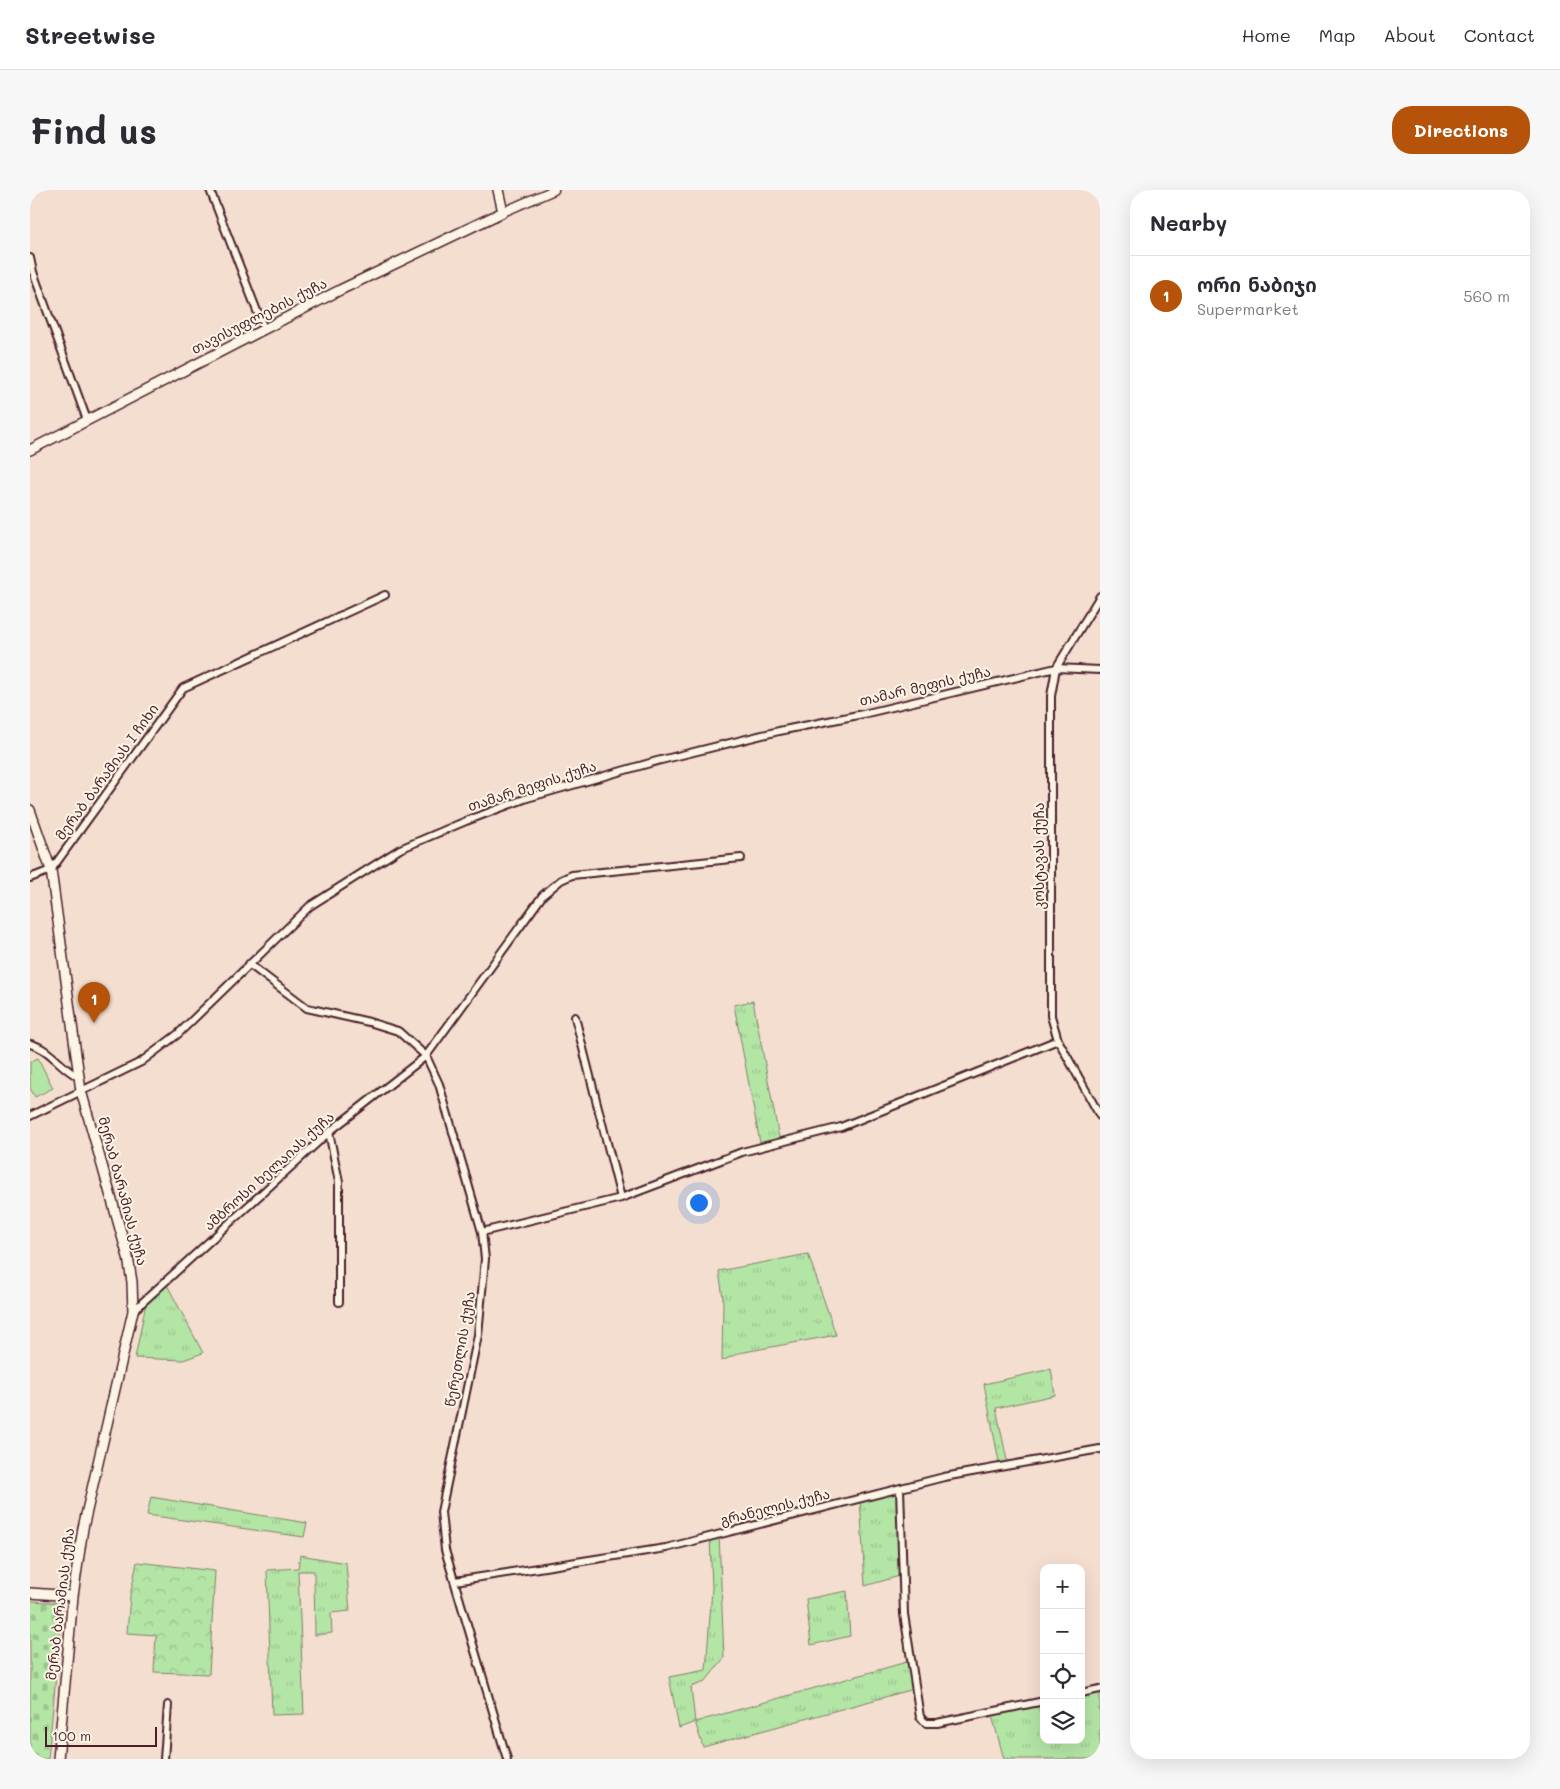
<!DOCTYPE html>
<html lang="en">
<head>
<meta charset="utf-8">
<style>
  :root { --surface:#fff; --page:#f7f7f7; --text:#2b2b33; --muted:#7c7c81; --line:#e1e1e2; --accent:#b45309 }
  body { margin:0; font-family:Mali,"Noto Sans Georgian",sans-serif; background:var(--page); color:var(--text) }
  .controls { position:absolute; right:15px; bottom:15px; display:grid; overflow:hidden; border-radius:10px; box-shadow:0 5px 20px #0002 }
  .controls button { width:45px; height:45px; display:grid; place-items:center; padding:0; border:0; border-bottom:1px solid var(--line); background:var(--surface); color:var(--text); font:25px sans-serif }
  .scale { position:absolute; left:15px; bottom:12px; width:112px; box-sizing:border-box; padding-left:5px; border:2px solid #4a1f2b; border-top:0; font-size:14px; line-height:18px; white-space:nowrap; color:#4a1f2b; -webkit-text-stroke:4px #fcf5e5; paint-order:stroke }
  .you { position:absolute; left:668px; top:1012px; width:18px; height:18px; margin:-12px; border:4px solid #fff; border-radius:50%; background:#1a73e8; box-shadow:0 0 0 8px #1a73e833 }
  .badge { display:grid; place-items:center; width:32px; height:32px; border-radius:50%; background:var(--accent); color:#fff; font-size:16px; font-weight:700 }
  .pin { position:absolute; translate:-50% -41px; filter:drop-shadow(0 1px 2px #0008) }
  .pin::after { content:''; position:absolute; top:26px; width:18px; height:15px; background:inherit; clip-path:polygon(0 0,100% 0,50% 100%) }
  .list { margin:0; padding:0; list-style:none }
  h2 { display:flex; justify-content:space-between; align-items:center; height:65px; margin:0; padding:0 20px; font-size:21px }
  h2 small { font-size:16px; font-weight:400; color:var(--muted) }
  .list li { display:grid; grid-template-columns:32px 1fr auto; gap:15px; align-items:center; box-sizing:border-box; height:80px; padding:0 20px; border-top:1px solid var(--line) }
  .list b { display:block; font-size:19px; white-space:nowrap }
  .list p { margin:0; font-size:16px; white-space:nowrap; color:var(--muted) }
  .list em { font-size:16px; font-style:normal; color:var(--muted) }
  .icon { flex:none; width:28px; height:28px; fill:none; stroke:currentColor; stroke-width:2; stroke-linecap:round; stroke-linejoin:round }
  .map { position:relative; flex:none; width:1070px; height:1569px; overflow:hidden; border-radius:20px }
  header { display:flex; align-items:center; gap:30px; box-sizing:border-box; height:70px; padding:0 25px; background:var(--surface); border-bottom:1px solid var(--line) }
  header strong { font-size:24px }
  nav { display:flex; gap:28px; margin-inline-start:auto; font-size:18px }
  .intro { display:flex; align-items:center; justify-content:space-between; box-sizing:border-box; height:120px; padding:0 30px }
  h1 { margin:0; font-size:35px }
  .button { padding:12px 22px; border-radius:20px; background:var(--accent); color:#fff; font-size:18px; font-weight:700 }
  main { display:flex; gap:30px; padding:0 30px }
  aside { flex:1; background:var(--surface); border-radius:20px; box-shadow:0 5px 20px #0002 }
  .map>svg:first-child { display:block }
  .grass { fill:url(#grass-tufts); stroke:#7e8268 }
  .forest { fill:url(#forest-crowns); stroke:#7e8268 }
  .cemetery { fill:url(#cemetery-stones); stroke:#7e8268 }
  .garden { fill:#b3e5a5; stroke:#7e8268 }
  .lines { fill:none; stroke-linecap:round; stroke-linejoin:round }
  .minor-casing { stroke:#4a1f2b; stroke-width:10 }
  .tertiary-casing { stroke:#4a1f2b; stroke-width:11 }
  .secondary-casing { stroke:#4a1f2b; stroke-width:12 }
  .minor { stroke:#fcf5e5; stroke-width:6 }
  .tertiary { stroke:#fcf5e5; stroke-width:8 }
  .secondary { stroke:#fcf5e5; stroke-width:9 }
  .labels { text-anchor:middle; stroke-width:4; stroke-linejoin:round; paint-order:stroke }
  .street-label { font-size:14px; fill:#4a1f2b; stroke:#fcf5e5 }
</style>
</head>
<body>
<header>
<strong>Streetwise</strong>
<nav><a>Home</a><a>Map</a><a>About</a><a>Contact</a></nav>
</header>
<div class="intro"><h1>Find us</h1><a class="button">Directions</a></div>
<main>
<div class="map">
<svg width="1070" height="1569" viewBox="0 0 1070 1569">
  <defs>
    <pattern id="grass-tufts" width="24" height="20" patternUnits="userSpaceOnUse" patternTransform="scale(1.25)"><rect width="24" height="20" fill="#b3e5a5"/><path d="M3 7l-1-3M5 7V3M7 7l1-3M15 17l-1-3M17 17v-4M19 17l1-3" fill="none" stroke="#9bc48e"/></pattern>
    <pattern id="forest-crowns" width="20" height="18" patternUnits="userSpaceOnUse" patternTransform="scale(1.25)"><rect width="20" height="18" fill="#b3e5a5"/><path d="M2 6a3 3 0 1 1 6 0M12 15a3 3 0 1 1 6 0" fill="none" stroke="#9bc48e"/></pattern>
    <pattern id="cemetery-stones" width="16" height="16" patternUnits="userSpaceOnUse" patternTransform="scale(1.25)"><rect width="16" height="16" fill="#b3e5a5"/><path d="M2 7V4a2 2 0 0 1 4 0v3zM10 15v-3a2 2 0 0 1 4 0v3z" fill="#9bc48e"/></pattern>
  </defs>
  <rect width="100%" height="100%" fill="#f4ded0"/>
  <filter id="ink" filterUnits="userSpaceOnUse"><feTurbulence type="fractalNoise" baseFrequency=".02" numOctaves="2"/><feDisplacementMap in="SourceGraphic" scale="10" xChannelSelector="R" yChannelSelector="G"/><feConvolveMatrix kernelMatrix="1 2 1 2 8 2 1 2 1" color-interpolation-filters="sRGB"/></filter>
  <g filter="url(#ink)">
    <path class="grass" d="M723,811L750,953L731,958L704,815Z
      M778,1064L806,1145L709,1163L692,1171L693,1108L689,1081Z
      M135,1091L173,1163L153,1170L105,1168L117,1108Z
      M1021,1179L1025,1205L966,1218L978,1275L970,1277L954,1194Z
      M870,1298L873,1385L835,1396L830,1308Z
      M121,1307L277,1333L274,1347L117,1325Z
      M689,1344L694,1468L675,1492L661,1497L665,1532L880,1471L884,1499L673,1557L665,1532L649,1538L639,1487L676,1480L682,1398L680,1347Z
      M270,1365L316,1373L320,1421L301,1423L302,1443L285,1445L284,1381H268L274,1524L242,1525L237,1380L268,1378Z
      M817,1401L820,1446L781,1455L776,1409Z
      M1070,1499V1569H974L961,1522L1014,1511V1550H1051V1503Z"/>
    <path class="forest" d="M107,1372L185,1381L179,1484L124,1482L126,1445L97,1443L100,1406Z"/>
    <path class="cemetery" d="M0,1411L33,1413L18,1569H0Z"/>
    <path class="garden" d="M8,868L23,898L5,907L0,898V872Z"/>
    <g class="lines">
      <g class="minor-casing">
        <path id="minor" d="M180,0L234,139
          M0,68L3,82L57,230
          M1070,406L1026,478L1021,506V826L1028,850L1070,926
          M0,688L21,680L153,498L355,405
          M219,774L277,818L339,832L368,841L396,866L409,894L452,1042L455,1069L448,1145L411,1322L415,1360L477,1569
          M545,827L591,1008
          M0,854C20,858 31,879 49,887
          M0,926L111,872L148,844L280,716L370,659L436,631L497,608L627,571L749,541L833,524L1026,478L1070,480
          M299,942L309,992V1112
          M452,1042L591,1008L712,962L811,937L1028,850
          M103,1121L299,942L396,866L513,705L531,690L542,685L711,668
          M870,1298L874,1424L890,1527L896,1533H907L1014,1511
          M425,1391L636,1358L914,1287L1070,1259
          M1051,1503L1070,1499
          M134,1569L138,1515"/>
      </g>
      <g class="tertiary-casing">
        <path id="tertiary" d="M473,22L524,0"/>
      </g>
      <g class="secondary-casing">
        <path id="secondary" d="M0,260L310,100L473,22L468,0
          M0,620L21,680L51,901L98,1067L102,1092L103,1121L53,1338L43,1406L28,1569
          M0,1403L43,1406"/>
      </g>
      <use href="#minor" class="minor"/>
      <use href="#tertiary" class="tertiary"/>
      <use href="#secondary" class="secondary"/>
    </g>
  </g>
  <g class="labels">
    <g class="street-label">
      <text transform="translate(229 126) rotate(-27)" y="5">თავისუფლების ქუჩა</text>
      <text transform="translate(895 496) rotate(-13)" y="5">თამარ მეფის ქუჩა</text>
      <text transform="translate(77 582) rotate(-54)" y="5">მერაბ ბარამიას I ჩიხი</text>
      <text transform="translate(502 596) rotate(-18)" y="5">თამარ მეფის ქუჩა</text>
      <text transform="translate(1009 666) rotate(-90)" y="5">კოსტავას ქუჩა</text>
      <text transform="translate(239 981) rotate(-42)" y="5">ამბროსი ხელაიას ქუჩა</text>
      <text transform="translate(93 1001) rotate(75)" y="5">მერაბ ბარამიას ქუჩა</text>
      <text transform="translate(430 1159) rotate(-80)" y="5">წერეთლის ქუჩა</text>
      <text transform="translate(745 1317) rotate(-14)" y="5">გრანელის ქუჩა</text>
      <text transform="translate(30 1414) rotate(-83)" y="5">მერაბ ბარამიას ქუჩა</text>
    </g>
  </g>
</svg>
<div class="controls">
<button>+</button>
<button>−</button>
<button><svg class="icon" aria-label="locate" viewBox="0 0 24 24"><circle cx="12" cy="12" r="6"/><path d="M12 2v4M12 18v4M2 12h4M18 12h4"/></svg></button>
<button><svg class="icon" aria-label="layers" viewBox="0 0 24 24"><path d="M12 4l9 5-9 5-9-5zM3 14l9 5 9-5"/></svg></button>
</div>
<div class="scale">100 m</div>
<div class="you"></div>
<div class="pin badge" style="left:64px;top:833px">1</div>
</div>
<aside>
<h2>Nearby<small></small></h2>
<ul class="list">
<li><span class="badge">1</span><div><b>ორი ნაბიჯი</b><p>Supermarket</p></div><em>560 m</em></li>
</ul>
</aside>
</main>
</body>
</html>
